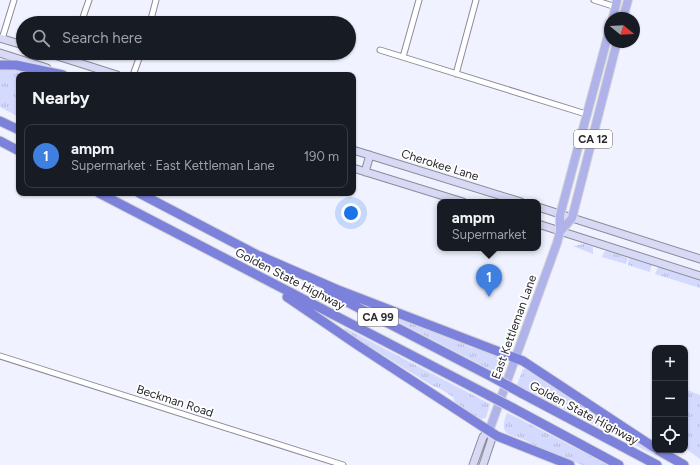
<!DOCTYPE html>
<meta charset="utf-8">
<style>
:root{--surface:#171b24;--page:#242831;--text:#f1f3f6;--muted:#9ea1a6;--line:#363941;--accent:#b1ae98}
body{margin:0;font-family:Figtree,sans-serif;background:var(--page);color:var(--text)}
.controls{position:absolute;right:12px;bottom:12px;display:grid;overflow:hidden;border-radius:8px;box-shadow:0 1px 3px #0004}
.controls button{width:36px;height:36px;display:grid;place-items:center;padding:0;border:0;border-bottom:1px solid var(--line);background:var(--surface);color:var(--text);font:20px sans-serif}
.compass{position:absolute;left:604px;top:12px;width:36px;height:36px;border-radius:50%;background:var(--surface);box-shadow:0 1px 3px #0004;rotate:108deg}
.you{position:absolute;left:351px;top:213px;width:14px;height:14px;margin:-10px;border:3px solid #fff;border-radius:50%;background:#1a73e8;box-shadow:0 0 0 6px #1a73e833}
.badge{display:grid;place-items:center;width:26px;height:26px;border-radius:50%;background:var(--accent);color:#fff;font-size:13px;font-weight:700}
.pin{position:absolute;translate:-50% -33px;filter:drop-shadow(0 1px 2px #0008)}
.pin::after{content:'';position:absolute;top:21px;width:14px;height:12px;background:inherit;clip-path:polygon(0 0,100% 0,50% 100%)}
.popup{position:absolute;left:437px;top:199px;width:104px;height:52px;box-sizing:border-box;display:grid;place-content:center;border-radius:8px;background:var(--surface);filter:drop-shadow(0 1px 3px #0005);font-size:13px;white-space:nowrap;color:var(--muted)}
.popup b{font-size:15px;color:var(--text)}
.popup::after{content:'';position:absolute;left:50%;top:100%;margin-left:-8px;border:8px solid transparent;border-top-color:var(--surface)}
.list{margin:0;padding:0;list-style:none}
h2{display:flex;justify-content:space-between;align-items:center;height:52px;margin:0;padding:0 16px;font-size:17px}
h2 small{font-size:13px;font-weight:400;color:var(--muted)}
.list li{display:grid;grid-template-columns:26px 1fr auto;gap:12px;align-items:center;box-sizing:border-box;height:64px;margin:0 8px 8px;padding:0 8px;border:1px solid var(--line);border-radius:8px}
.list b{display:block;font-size:15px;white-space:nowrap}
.list p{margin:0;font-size:13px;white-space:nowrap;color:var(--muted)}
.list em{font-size:13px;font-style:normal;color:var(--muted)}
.icon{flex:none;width:22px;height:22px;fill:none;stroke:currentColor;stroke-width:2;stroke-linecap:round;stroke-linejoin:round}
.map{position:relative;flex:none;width:700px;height:465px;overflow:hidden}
.search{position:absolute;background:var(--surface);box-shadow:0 1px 3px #0004;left:16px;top:16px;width:340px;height:44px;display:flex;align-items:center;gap:10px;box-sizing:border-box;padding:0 14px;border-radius:22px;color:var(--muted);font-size:15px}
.panel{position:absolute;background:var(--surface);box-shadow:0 1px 3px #0004;left:16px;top:72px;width:340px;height:124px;border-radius:8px}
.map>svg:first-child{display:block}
.grass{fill:url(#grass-tufts)}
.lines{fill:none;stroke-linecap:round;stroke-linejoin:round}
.street-casing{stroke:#8a8c97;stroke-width:7}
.secondary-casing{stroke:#8a8c97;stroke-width:9}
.primary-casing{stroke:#d4d4d5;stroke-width:10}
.highway-casing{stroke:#d4d4d5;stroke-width:11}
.street{stroke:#fff;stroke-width:5}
.secondary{stroke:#d8d9f4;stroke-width:7}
.primary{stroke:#b0b3ea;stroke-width:8}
.highway{stroke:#7c81dc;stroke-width:9}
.highway-bridge-casing{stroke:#d4d4d5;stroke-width:11;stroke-linecap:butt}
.highway-bridge{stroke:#7c81dc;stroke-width:9}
.labels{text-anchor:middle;stroke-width:3.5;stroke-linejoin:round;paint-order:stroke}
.shield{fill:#fff;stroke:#69696d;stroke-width:1}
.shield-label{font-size:11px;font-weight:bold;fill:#29292e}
.street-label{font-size:12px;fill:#29292e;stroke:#fff}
</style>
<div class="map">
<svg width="700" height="465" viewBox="0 0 700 465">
<defs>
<pattern id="grass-tufts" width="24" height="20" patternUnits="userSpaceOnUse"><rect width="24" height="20" fill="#d4d9fe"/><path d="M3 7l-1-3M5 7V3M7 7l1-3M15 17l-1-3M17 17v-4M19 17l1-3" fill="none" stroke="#b6bada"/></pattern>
</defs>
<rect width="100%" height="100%" fill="#f0f2ff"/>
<path class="grass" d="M8 69 26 71 41 75H19V117L0 107V70Z
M584 244 593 247V254L573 246Z
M607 251 628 258 626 264 602 257 604 252Z
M629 258 651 265 650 272 628 265Z
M658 267 700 281V288L655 274Z
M380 307 454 337 456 341 472 348 477 347 506 358 501 375 379 312Z
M345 328 490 404 486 418 480 419 455 402 453 397 439 388 433 386 344 331Z
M523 369H528L668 458 666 461 517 385Z
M685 389 700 395V459L685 448Z
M507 413 516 417 608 465H582L534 447C520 430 495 444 507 413Z"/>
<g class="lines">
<g class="street-casing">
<path id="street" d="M594 0 616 7
M81 23 89 0
M150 23 156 0
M2 39 14 0
M380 50 586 114
M403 57 419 0
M69 60 71 53
M456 74 476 0
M133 75 141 53
M0 356 343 465"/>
</g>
<g class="secondary-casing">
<path id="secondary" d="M0 38 23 45
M0 53 47 68
M48 53 117 75
M353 150 521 202
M353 168 463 202
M365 172 370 155
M538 207 700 259
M538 224 700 276
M473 465 483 437 489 431 492 438 483 465"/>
</g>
<g class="primary-casing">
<path id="primary" d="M613 18 617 0
M623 18 628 0
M560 232 572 218 617 42
M489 431 557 243 560 232V215L610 28"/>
</g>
<g class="highway-casing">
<path id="highway" d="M0 65H16L63 75
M0 121 19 130
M0 141 19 151
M99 193 490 396
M139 193 265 259
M260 256 338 290 523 361 655 448
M326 291 496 379
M287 297 359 346 497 436 570 465
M521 393 657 465
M513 408 619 465
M658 450 684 465"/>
</g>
<use href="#street" class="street"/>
<use href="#secondary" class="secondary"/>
<use href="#primary" class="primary"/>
<use href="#highway" class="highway"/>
<g class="highway-bridge-casing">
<path id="highway-bridge" d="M496 379 521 393
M490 396 513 408"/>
</g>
<use href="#highway-bridge" class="highway-bridge"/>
</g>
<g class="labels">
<g class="shield">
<rect x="574" y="130" width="38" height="18" rx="3"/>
<rect x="358" y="308" width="40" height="18" rx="3"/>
</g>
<g class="shield-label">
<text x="593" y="143">CA 12</text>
<text x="378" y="321">CA 99</text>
</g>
<g class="street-label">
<text transform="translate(440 165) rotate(17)" y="4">Cherokee Lane</text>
<text transform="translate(290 279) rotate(27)" y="4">Golden State Highway</text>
<text transform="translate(514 327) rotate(-70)" y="4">East Kettleman Lane</text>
<text transform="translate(175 401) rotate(18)" y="4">Beckman Road</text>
<text transform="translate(584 413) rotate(28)" y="4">Golden State Highway</text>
</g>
</g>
</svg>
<div class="controls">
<button>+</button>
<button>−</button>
<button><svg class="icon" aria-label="locate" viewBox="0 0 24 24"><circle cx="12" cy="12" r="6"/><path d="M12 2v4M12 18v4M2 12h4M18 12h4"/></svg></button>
</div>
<svg class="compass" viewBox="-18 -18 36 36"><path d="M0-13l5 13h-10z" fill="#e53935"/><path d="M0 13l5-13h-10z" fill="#9ea1a6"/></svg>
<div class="you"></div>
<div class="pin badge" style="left:489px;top:297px;background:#3f7fe0">1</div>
<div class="popup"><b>ampm</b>Supermarket</div>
<div class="search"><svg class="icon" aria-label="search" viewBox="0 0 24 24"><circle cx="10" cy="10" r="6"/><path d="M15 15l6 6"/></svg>Search here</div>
<section class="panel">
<h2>Nearby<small></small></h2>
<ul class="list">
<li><span class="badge" style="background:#3f7fe0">1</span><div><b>ampm</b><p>Supermarket · East Kettleman Lane</p></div><em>190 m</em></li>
</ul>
</section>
</div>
